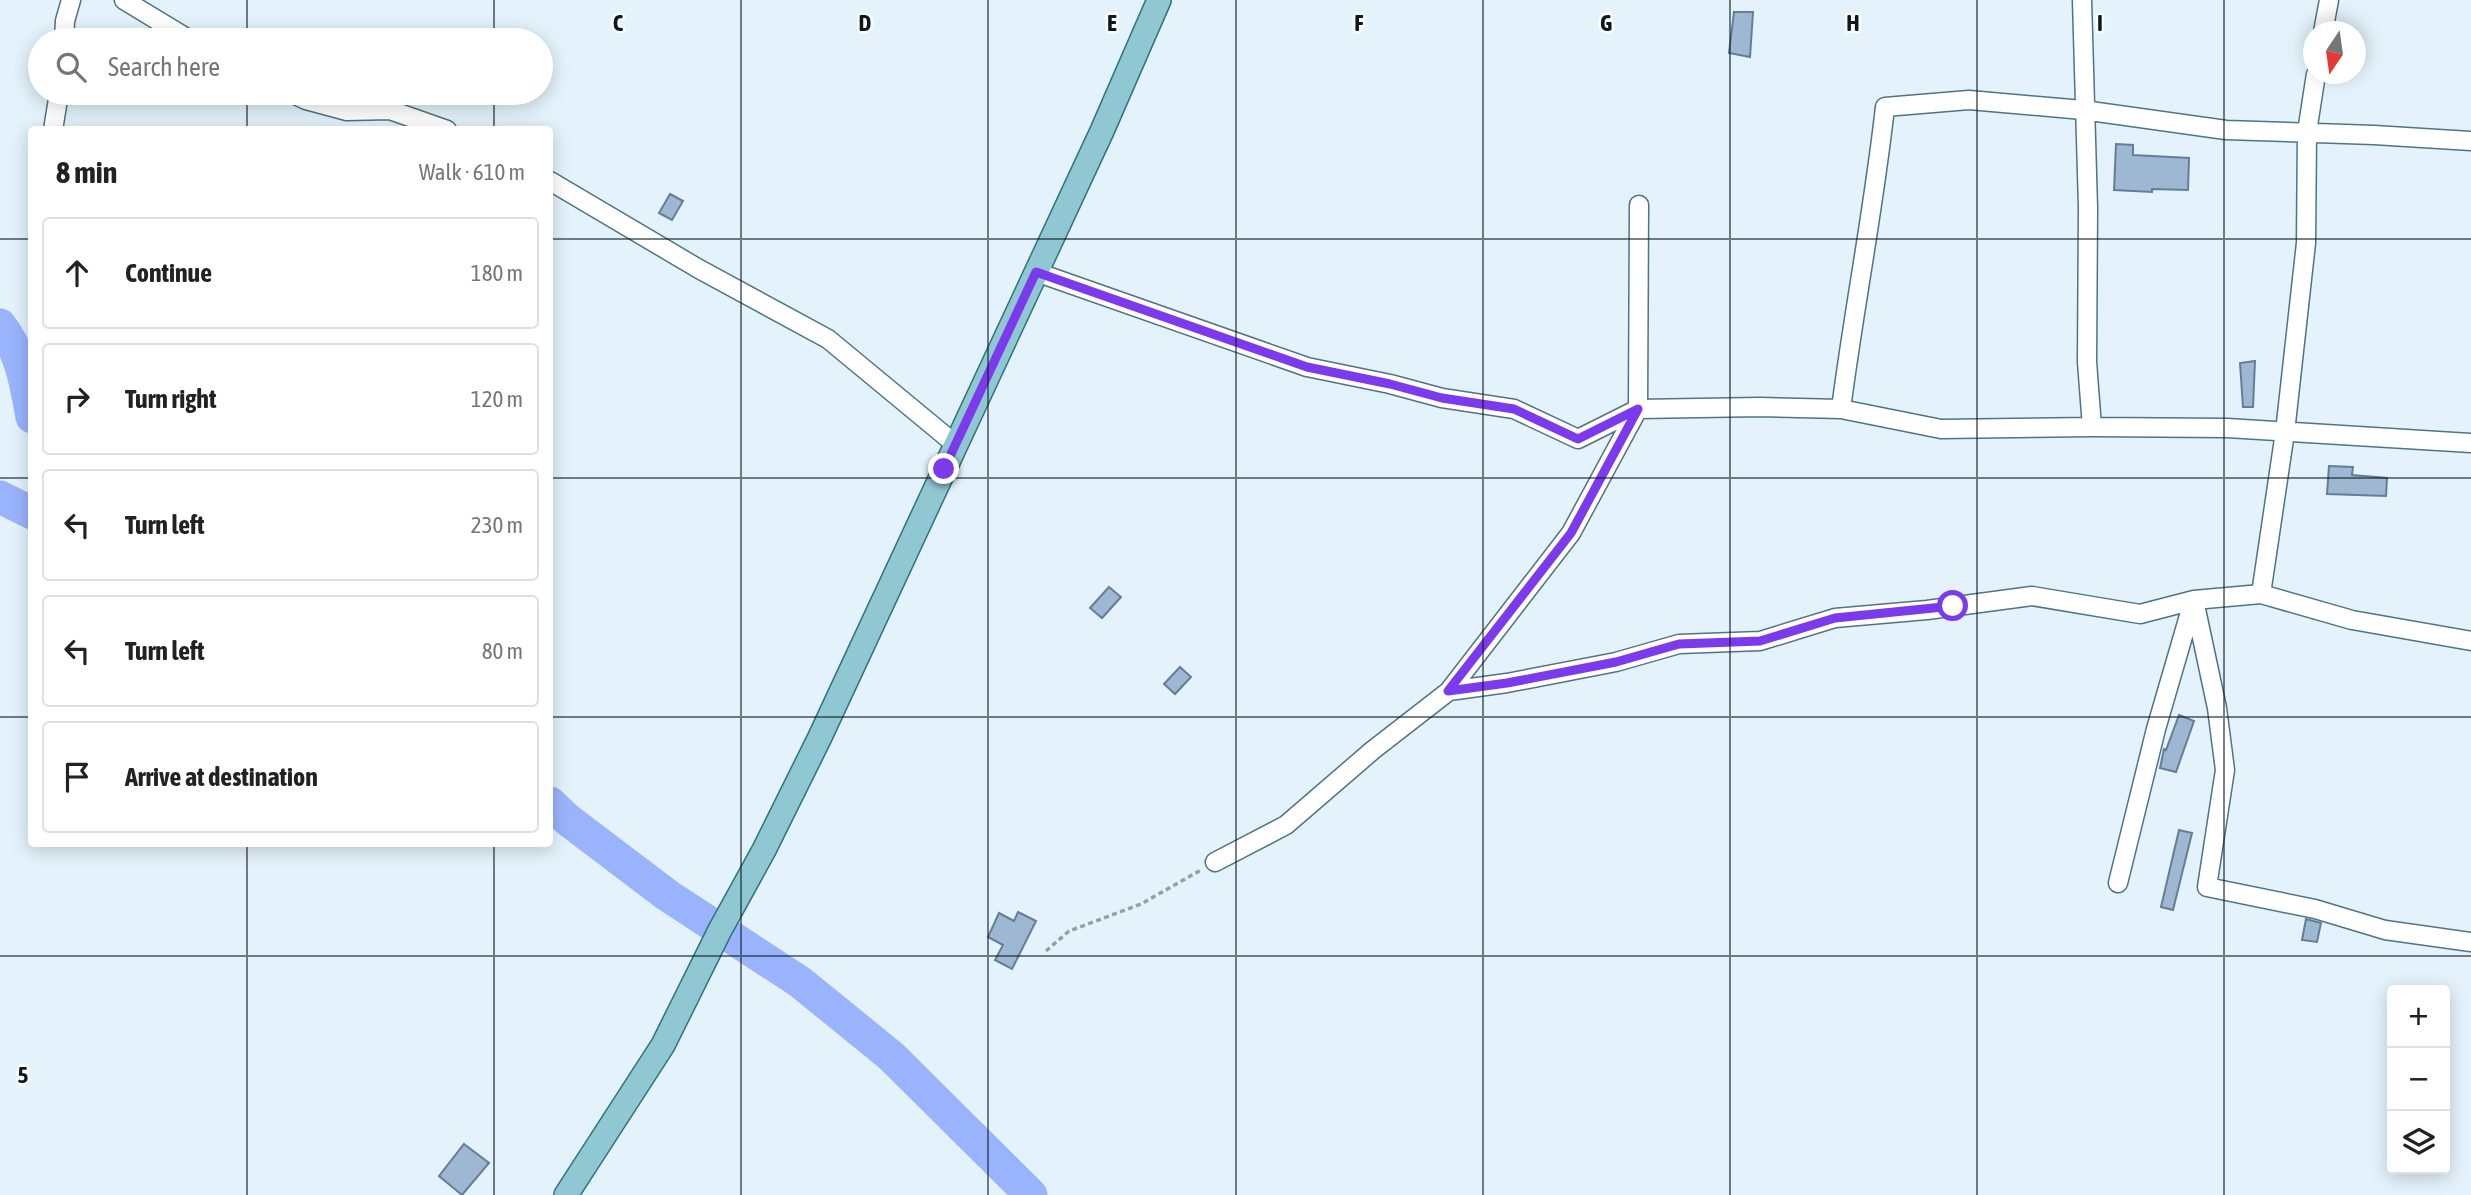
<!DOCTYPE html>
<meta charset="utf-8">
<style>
:root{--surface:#fff;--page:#f6f6f6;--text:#222;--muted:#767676;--line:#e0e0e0}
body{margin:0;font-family:"Asap Condensed",sans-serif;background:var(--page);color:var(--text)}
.controls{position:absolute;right:21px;bottom:21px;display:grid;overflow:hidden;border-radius:7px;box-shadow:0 4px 18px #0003}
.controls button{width:63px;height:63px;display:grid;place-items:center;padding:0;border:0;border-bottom:2px solid var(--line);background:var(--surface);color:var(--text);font:35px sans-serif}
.compass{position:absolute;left:2303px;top:21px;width:63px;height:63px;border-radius:50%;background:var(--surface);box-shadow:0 4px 18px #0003;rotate:193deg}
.stop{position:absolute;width:21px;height:21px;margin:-16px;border:5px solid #7c3aed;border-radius:50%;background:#fff}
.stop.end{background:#7c3aed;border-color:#fff;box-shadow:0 2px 7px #0008}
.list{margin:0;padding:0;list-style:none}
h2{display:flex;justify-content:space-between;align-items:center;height:91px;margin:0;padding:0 28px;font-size:30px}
h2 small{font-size:23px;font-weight:400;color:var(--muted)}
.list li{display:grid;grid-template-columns:46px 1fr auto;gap:21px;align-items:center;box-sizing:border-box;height:112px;margin:0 14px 14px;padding:0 14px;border:2px solid var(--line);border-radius:7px}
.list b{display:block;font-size:26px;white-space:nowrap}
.list em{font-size:23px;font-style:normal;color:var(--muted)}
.icon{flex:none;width:38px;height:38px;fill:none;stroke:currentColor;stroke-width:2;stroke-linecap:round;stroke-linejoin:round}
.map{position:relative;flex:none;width:2471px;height:1195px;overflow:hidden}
.search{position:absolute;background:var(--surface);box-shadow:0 4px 18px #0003;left:28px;top:28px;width:525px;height:77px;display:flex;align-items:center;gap:18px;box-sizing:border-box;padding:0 24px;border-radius:38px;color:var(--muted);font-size:26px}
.panel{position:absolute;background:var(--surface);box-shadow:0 4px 18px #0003;left:28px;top:126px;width:525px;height:721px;border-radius:7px}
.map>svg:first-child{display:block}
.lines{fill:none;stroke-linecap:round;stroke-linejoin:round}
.river{stroke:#99b3fc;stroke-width:33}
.building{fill:#9eb8d3;stroke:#657d96;stroke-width:2}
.minor-casing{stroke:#507385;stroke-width:21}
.major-casing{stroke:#307282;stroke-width:26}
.path{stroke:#92a1a9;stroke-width:3.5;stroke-dasharray:5 3.5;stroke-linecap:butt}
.minor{stroke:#fff;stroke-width:18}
.major{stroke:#8fc7d3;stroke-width:23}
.route{stroke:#7c3aed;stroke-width:9}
.grid{fill:none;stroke:#0b1920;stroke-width:2;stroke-opacity:0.55}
.grid-label{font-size:23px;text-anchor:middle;font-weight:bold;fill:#0b1920;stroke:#fdfdfd;stroke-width:5;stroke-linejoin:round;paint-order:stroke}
</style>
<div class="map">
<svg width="2471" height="1195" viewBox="0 0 2471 1195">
<rect width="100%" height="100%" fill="#e3f2fb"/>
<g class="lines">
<path class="river" d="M0 325C21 351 26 384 32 417
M0 497 32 513
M550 803 568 820 667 895 800 982 891 1056 1031 1195"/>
</g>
<path class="building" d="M1734 12H1753L1750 57 1729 53Z
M2116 144 2133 145V155L2189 158 2188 190 2152 189V192L2114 190Z
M670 194 683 201 672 220 659 213Z
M2255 361 2253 407H2243L2240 363Z
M2329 466 2353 467 2352 475 2387 478 2386 496 2327 494Z
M1109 587 1121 597 1102 618 1090 608Z
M1180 667 1191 677 1175 694 1164 684Z
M2179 715 2194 721 2176 772 2160 768 2164 749 2166 750Z
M2179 830 2192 833 2173 910 2161 907Z
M1018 912 1036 921 1012 969 995 960 1003 945 988 937 999 913 1014 921Z
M2306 919 2321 923 2317 942 2302 940Z
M464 1144 489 1163 462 1195 439 1176Z"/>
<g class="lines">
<g class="minor-casing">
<path id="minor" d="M124 0 190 40
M2082 0 2088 208 2087 362 2092 427
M2323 32 2329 0
M64 40 65 21 71 0
M291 93 306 100 347 111 390 110 447 130
M53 130 59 93
M550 181 699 269 828 339 955 444
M1036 272 1307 367 1390 384 1442 398 1514 409 1578 439 1638 409 1760 407 1841 409 1941 429 2092 427 2227 428 2471 443
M1841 409C1854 308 1874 208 1885 107L1969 100 2083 110 2226 130 2374 135 2471 141
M2261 594 2285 432 2306 243 2307 132 2316 74
M2194 600 2217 708 2225 770 2207 887 2315 909 2385 930 2471 942
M1449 691 1571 533 1638 409 1639 205
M1215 862 1286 825 1373 750 1449 691 1507 683 1616 662 1679 644 1760 641 1835 618 1927 610 2032 596 2140 614 2194 600 2261 594 2352 620 2471 641
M2118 883 2156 729 2193 602"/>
</g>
<g class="major-casing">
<path id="major" d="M566 1195 663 1045 720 930 764 850 819 739 1102 131 1159 0"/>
</g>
<path class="path" d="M1046 951 1069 931 1141 904 1201 870"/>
<use href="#minor" class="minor"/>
<use href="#major" class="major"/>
</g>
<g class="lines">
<path class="route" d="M944 469 1036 272 1307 367 1390 384 1442 398 1514 409 1578 439 1638 409 1571 533 1448 691 1507 683 1616 662 1679 644 1760 641 1835 618 1953 606"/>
</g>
<path class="grid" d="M247 0V40M494 0V40M741 0V1195M988 0V1195M1236 0V1195M1483 0V1195M1730 0V1195M1977 0V1195M2224 0V1195M247 93V130M494 93V130M0 239H32M550 239H2471M0 478H32M550 478H2471M0 717H32M550 717H2471M247 844V1195M494 844V1195M0 956H2471"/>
<g class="grid-label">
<text x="618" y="31">C</text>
<text x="865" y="31">D</text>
<text x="1112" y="31">E</text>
<text x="1359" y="31">F</text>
<text x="1606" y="31">G</text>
<text x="1853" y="31">H</text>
<text x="2100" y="31">I</text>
<text x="23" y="1083">5</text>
</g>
</svg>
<div class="controls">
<button>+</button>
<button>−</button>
<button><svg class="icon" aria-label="layers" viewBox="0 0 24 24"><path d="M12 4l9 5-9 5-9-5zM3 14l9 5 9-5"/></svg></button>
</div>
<svg class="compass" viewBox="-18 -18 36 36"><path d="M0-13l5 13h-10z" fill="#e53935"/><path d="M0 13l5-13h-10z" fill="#767676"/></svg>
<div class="stop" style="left:1953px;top:606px"></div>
<div class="stop end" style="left:944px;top:469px"></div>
<div class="search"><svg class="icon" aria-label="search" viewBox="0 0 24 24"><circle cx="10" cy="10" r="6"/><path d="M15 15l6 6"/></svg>Search here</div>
<section class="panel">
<h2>8 min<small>Walk · 610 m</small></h2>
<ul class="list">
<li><svg class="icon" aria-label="ahead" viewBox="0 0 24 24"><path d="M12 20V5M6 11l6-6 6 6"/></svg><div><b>Continue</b></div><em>180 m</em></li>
<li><svg class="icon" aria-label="right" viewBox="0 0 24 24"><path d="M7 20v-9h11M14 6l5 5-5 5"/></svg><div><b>Turn right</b></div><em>120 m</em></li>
<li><svg class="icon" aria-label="left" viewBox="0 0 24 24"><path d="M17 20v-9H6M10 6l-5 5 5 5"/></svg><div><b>Turn left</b></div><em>230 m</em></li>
<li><svg class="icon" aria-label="left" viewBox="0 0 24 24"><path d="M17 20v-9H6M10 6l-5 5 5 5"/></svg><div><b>Turn left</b></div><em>80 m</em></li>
<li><svg class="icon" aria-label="arrive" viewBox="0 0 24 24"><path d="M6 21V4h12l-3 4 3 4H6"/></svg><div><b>Arrive at destination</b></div></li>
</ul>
</section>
</div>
